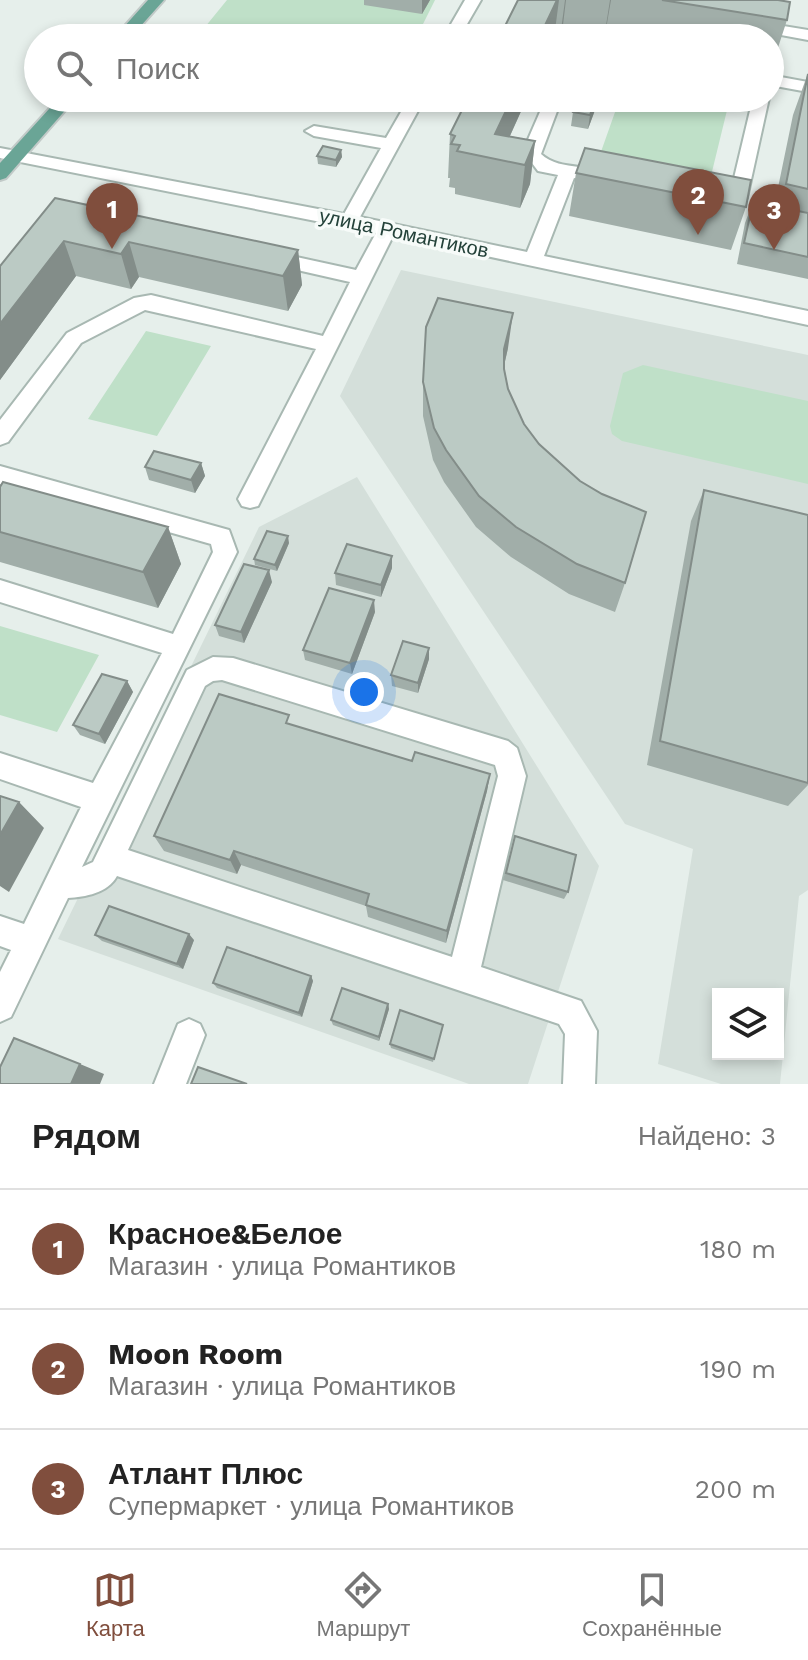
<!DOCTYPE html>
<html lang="ru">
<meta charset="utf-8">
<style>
:root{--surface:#fff;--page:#f6f6f6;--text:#222;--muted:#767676;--line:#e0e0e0;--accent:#804e3d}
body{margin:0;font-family:"Work Sans",sans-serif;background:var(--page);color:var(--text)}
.controls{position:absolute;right:24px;bottom:24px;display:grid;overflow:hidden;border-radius:0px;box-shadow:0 4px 12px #0003}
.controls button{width:72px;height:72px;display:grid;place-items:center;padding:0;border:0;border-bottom:2px solid var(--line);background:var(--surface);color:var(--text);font:40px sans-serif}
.you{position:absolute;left:364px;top:692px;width:28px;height:28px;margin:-20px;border:6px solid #fff;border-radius:50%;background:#1a73e8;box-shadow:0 0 0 12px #1a73e833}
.badge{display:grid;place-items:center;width:52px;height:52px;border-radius:50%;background:var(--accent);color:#fff;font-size:26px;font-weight:700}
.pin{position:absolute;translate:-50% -66px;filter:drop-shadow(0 2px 4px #0008)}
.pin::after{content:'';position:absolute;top:42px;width:28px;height:24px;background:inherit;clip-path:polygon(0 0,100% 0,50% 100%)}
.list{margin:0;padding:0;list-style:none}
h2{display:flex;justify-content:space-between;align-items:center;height:104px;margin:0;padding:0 32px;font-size:34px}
h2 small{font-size:26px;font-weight:400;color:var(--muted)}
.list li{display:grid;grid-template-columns:52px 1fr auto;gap:24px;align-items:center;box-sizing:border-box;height:120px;padding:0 32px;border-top:2px solid var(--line)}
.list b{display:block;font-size:30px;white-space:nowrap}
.list p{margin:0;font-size:26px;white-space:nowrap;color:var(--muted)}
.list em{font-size:26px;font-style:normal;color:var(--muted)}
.icon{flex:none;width:44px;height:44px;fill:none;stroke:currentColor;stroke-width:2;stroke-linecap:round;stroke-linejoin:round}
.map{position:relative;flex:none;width:808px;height:1084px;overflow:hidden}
.search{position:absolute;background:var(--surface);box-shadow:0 4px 12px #0003;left:24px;right:24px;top:24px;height:88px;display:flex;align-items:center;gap:20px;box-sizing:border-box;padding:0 28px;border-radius:44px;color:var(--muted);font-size:30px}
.sheet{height:464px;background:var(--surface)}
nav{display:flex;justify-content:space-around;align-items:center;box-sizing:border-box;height:112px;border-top:2px solid var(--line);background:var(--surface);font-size:22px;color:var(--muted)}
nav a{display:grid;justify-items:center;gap:4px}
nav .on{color:var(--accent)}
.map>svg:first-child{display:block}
.built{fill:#d4dfda;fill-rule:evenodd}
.green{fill:#bfe0c8}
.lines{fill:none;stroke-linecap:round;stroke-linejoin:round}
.minor-casing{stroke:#a8b8b2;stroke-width:4}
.major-casing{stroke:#c2cac8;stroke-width:4}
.minor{fill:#fff;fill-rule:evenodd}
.major{fill:#6aa596;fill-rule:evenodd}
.wall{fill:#a1aea9}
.shaded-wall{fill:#838d89}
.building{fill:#bbcac4;stroke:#838d89;stroke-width:2}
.labels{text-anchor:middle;stroke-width:7;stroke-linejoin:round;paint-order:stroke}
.far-street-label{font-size:20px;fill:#24423a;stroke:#f7fbf9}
</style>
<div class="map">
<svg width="808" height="1084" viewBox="0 0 808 1084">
<rect width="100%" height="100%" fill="#e6efeb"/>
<path class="built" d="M401 270 808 355V890L799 896 780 1084H721L658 1064 693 849 625 824 340 396ZM718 994H778V1054H718Z
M357 477 599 866 528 1084H469L58 939 259 527Z"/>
<path class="green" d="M227 0H435L416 38H196Z
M620 98H730L709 184 597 163Z
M146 331 211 346 157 436 88 419Z
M643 365 808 401V484L622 441 612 434 610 426 623 373Z
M0 626 99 655 57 732 0 715Z"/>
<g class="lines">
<g class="minor-casing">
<path id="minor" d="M465 0H481L459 38H443Z
M753 21 808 30V40L748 29 745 26Z
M770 75 808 82V92L770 85Z
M409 98H425L360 217 527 252 558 175 538 171 523 151 546 98H562L541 154C561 173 597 161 615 179L606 185 574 178 544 256 808 311V325L393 236 258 506 250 508 242 506 238 499 316 349 145 310 81 343 8 442 0 445V420L67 333 134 298 151 295 323 336 350 282 262 262 259 257 269 251 356 270 376 233 0 158V148L344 214 381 148 314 136 305 131 314 126 386 138Z
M753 98H769L747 198 728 209 719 203 730 195Z
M0 466 229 530 237 552 82 867 93 862 187 670 213 657 233 658 508 741 517 748 526 776 481 967 581 1001 597 1031 595 1084H563L565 1034 559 1024 117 876C108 893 85 897 68 898L11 1017 0 1022V972L11 950 0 946V916L24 924 81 807 0 779V753L93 783 162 653 0 602V580L173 634 213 552 211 544 0 484ZM222 680 495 765 498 776 452 957 128 850 205 686 213 681Z
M189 1019 200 1024 205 1035 186 1084H154L178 1024Z"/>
</g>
<g class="major-casing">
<path id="major" d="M148 0H164L130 38H114Z
M59 98H76L6 178 0 180V163Z"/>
</g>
<use href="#minor" class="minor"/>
<use href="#major" class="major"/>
</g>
<path class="wall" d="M364 0H430L422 14 364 5Z
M518 0H778L787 20 773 63 770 62V38H626L605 35 604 38H590L562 33 560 38 554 37Z
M808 73V279L737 264 745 223 753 202 774 207 793 115Z
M468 98H527L510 136 535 141 530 184 520 208 455 194V188L449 187 450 178H448L450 134Z
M597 98 595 110 588 129 571 126 573 112Z
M341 150 342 157 336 167 318 164 317 156Z
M576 173 746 207 731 250 569 216Z
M55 198 298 250 302 285 288 311 139 277 131 289 76 276 0 380V266Z
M508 348 504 366 508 389 524 424 625 583 615 612 569 594 511 557 476 527 444 482 433 460 423 416V382Z
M201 463 205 476 195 493 149 480 145 467Z
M0 487 168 527 181 564 158 608 0 562Z
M704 490 808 515V785L788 806 647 765 691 521Z
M289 543 277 571 255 565 254 559Z
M392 568 381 597 336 585 335 573Z
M272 582 244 643 219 636 215 625Z
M375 612 352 674 305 660 303 650Z
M429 648V659L418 693 392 686 391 675Z
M127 681 133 692 105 744 80 735 73 725Z
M291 725 412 761 490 774 487 791 446 943 368 917 366 906 241 865 237 874 164 851 154 836Z
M515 836 568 892 564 899 503 880Z
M95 935 194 940 183 969 102 941Z
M311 976 313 981 302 1017 217 988 213 983Z
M388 1004 389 1009 379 1041 333 1025 331 1020Z
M443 1025 433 1062 391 1048 390 1044Z"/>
<path class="shaded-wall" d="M422 0H430L422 14Z
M557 0H559L554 38H539Z
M565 0H566L562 33 560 38Z
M610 0H611L605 35 604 38Z
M512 98H527L499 160 495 134Z
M597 98 595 110 588 129 590 115Z
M535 141 530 184 520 208 525 165Z
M341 150 342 157 336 167V160Z
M64 241 76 276 0 380V324Z
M129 242 139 277 131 289 121 254Z
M298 250 302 285 288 311 283 276Z
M513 313 508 348 500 383 504 349Z
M201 463 205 476 195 493 191 480Z
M168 527 181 564 158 608 143 572Z
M288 536 289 543 277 571 275 565Z
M392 556V568L381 597V585Z
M269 570 272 582 244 643 241 632Z
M374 600 375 612 352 674 350 663Z
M429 648V659L418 693V683Z
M127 681 133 692 105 744 99 734Z
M490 774 487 791 446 943 447 931Z
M19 802 44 828 9 892 0 886V835Z
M234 851 241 865 237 874 230 860Z
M189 934 194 940 183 969 177 964Z
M311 976 313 981 302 1017 299 1013Z
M388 1004 389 1009 379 1041V1037Z
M80 1064 104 1074 100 1084H71Z"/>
<path class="building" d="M518 0H557L539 38H499Z
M662 0H778L790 2 787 20Z
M808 74V189L786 184Z
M468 98H512L495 134 535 141 525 165 457 151 460 145 451 144 455 136 450 134Z
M578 98H596L590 115 573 112Z
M323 146 341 150 336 160 317 156Z
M585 148 751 180 746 207 576 173Z
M55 198 298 250 283 276 129 242 121 254 64 241 0 324V266Z
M753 202 808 213V257L744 243Z
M438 298 513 313 504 349V369L508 389 524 424 539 444 580 481 602 494 646 512 625 583 577 564 516 527 479 496 446 450 434 428 423 382 426 327Z
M154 451 201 463 191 480 145 467Z
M3 482 168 527 143 572 0 532V487Z
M704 490 808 515V783L660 741Z
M267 531 288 536 275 565 254 559Z
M347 544 392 556 381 585 335 573Z
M244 564 269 570 241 632 215 625Z
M329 588 374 600 350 663 303 650Z
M403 641 429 648 418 683 391 675Z
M102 674 127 681 99 734 73 725Z
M219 694 289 715 286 723 412 761 415 752 490 774 447 931 366 905 369 894 234 851 230 860 154 836Z
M0 796 19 802 0 835Z
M515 836 576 855 568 892 506 873Z
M109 906 189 934 177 964 95 935Z
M227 947 311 976 299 1013 213 983Z
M342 988 388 1004 379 1037 331 1020Z
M400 1010 443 1025 434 1059 390 1044Z
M14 1038 80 1064 71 1084H0V1067Z
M198 1067 247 1084H191Z"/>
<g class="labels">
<g class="far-street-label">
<text transform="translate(404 233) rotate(12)" y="7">улица Романтиков</text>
</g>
</g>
</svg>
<div class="controls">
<button><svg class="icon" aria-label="layers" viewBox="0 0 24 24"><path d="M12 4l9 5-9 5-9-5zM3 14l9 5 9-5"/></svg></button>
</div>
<div class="you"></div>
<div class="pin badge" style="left:112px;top:249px">1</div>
<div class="pin badge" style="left:698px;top:235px">2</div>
<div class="pin badge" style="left:774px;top:250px">3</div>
<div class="search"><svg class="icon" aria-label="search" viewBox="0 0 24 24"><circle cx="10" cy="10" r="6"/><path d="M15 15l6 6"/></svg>Поиск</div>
</div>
<section class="sheet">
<h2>Рядом<small>Найдено: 3</small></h2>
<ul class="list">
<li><span class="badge">1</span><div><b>Красное&amp;Белое</b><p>Магазин · улица Романтиков</p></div><em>180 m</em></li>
<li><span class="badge">2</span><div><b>Moon Room</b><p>Магазин · улица Романтиков</p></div><em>190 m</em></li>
<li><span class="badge">3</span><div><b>Атлант Плюс</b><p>Супермаркет · улица Романтиков</p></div><em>200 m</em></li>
</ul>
</section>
<nav>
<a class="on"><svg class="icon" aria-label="map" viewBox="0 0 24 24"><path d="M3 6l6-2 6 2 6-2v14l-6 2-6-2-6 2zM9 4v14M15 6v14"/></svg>Карта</a>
<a><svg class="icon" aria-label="directions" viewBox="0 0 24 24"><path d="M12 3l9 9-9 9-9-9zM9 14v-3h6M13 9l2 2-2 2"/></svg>Маршрут</a>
<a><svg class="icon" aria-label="saved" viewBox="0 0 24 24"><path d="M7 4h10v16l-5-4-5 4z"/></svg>Сохранённые</a>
</nav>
